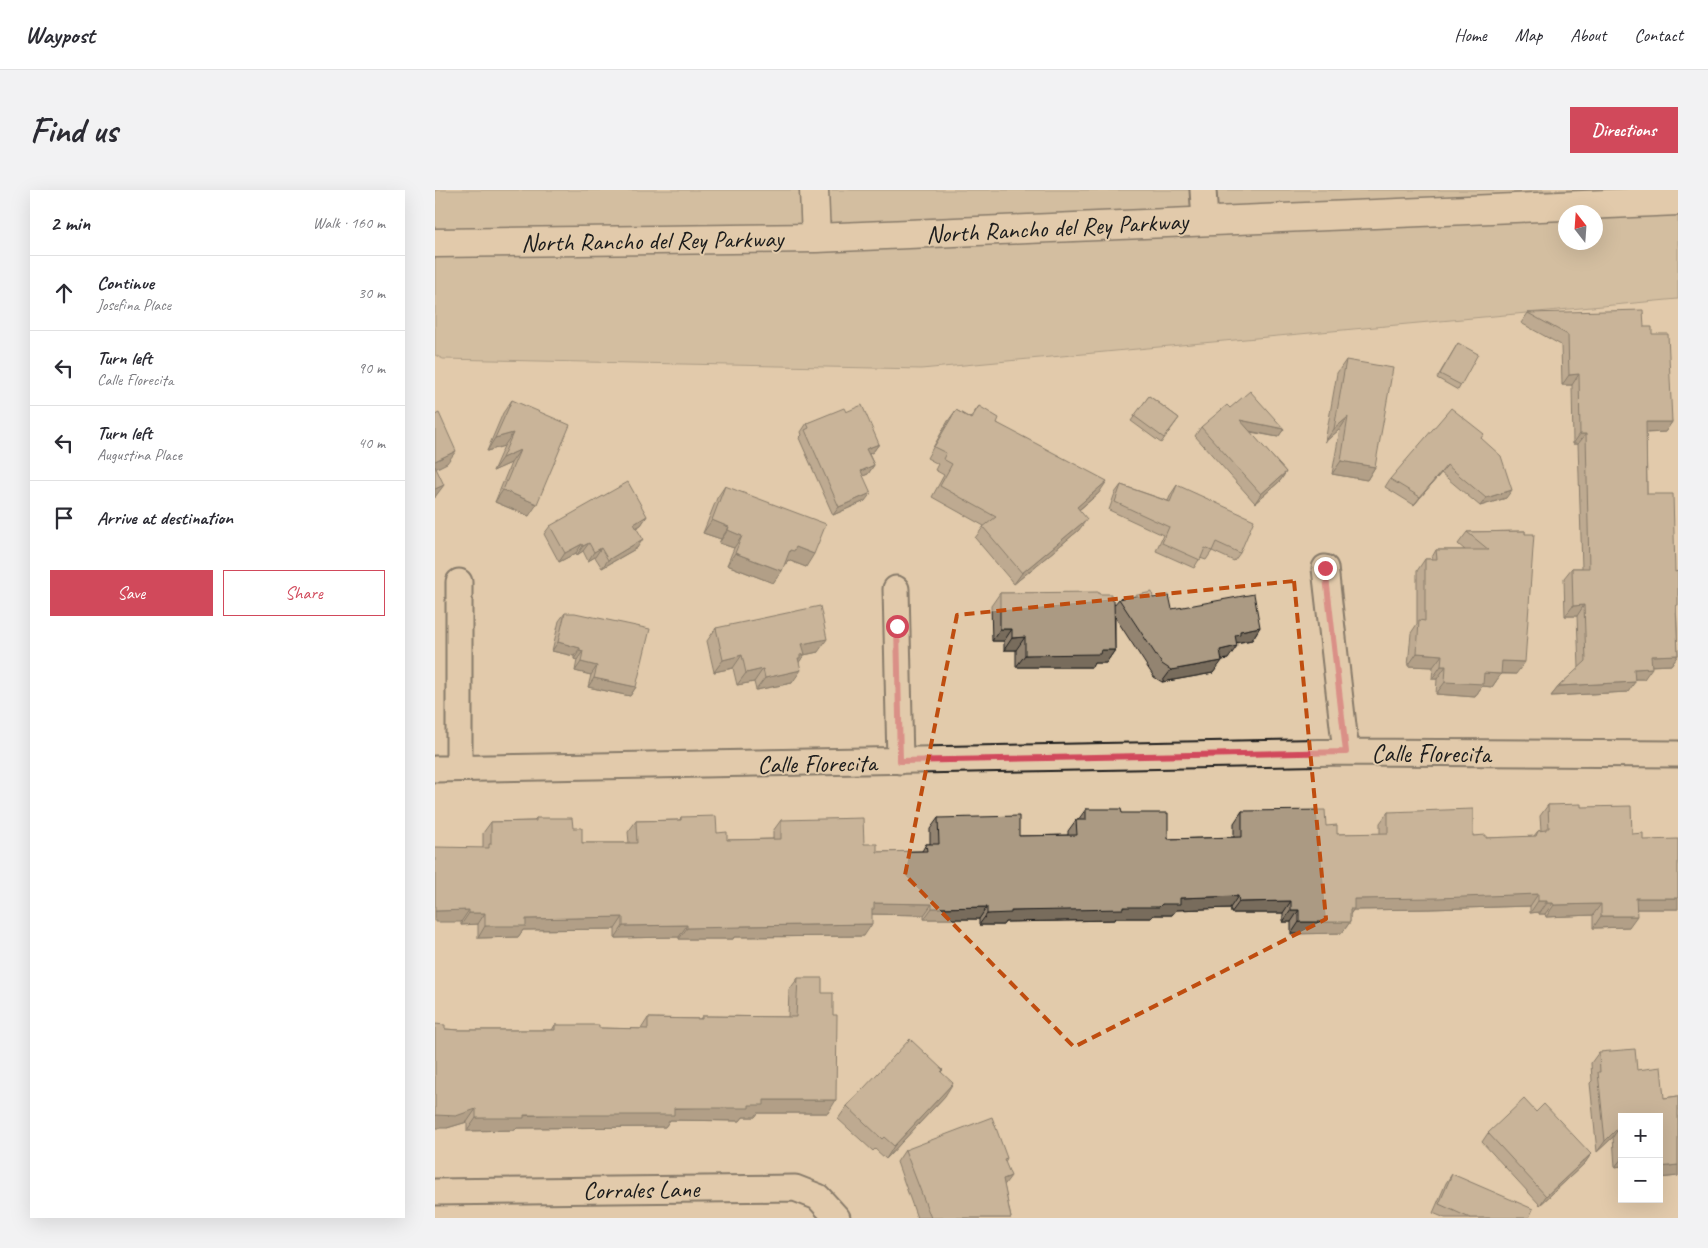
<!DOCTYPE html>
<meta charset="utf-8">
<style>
:root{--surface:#fff;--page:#f2f2f3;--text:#2b2b33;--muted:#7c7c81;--line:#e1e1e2;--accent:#d1495b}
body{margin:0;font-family:Caveat,sans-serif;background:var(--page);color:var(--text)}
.controls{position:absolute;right:15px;bottom:15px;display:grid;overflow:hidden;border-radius:0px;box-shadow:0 5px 20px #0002}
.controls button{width:45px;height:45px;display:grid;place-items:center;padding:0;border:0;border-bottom:1px solid var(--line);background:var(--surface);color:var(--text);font:25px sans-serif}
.compass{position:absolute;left:1123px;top:15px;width:45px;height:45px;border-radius:50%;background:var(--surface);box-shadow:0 5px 20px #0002;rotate:343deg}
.stop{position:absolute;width:15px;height:15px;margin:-11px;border:4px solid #d1495b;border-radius:50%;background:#fff}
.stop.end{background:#d1495b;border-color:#fff;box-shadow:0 1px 5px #0008}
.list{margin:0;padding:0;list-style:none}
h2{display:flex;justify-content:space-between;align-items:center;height:65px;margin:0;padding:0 20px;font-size:21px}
h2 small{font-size:16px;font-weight:400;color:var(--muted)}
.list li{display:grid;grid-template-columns:32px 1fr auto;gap:15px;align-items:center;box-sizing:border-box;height:75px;padding:0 20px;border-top:1px solid var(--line)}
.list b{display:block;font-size:19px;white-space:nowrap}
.list p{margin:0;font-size:16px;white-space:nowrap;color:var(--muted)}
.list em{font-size:16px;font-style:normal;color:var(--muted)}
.actions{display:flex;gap:10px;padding:15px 20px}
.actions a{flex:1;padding:11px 0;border:1px solid var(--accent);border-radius:0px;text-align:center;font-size:18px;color:var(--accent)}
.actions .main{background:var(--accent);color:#fff}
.icon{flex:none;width:28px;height:28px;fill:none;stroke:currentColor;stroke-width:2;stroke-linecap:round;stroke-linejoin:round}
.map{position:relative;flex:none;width:1243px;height:1028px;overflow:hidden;border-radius:0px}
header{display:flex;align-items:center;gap:30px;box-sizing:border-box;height:70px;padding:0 25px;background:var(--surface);border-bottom:1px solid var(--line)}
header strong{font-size:24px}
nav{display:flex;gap:28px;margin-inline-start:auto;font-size:18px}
.intro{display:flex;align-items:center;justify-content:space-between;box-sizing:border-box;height:120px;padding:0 30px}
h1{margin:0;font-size:35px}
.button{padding:12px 22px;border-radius:0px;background:var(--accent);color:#fff;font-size:18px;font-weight:700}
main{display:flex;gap:30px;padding:0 30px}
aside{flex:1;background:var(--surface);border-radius:0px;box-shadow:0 5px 20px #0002}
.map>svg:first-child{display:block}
.green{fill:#c1af93;stroke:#6e6658;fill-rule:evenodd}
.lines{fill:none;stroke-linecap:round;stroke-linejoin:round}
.minor-casing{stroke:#1c1c1c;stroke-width:29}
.tertiary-casing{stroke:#1c1c1c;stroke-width:31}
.minor{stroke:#e2cbab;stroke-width:25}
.tertiary{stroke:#e2cbab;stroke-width:28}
.wall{fill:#938471;stroke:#1c1c1c}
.shaded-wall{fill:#786c5c;stroke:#1c1c1c}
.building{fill:#ab9a83;stroke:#1c1c1c}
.route{stroke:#d1495b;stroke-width:6}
.marked{fill:none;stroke:#bf4d0f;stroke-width:4;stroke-dasharray:10 6;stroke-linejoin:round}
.labels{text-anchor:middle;stroke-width:4;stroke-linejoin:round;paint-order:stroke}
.street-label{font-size:25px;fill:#1c1c1c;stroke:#e2cbab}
</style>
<header>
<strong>Waypost</strong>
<nav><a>Home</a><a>Map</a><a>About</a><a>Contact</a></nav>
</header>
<div class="intro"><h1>Find us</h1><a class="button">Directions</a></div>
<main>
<aside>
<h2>2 min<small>Walk · 160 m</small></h2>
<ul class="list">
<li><svg class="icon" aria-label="ahead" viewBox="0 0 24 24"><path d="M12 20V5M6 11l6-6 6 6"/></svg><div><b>Continue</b><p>Josefina Place</p></div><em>30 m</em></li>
<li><svg class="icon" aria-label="left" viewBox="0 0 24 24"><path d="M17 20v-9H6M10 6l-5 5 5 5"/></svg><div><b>Turn left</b><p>Calle Florecita</p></div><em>90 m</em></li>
<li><svg class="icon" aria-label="left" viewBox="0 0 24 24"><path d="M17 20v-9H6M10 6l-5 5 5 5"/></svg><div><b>Turn left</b><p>Augustina Place</p></div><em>40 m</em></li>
<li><svg class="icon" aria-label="arrive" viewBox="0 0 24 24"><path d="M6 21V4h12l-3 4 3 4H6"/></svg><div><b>Arrive at destination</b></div></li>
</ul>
<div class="actions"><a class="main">Save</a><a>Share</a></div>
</aside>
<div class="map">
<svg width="1243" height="1028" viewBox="0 0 1243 1028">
<rect width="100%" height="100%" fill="#e2cbab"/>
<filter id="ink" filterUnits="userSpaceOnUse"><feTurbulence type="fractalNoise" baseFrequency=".02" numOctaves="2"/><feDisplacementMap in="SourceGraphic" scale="10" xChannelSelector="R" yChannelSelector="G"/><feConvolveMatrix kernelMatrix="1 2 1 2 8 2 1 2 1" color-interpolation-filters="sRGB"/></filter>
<g filter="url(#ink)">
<path class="green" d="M0 0H1243V109L486 179 8 169 0 165ZM1130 22H1160V52H1130Z"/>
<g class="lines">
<g class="minor-casing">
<path id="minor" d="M768 0 770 30
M890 378 911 562
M24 392V578
M461 399 465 571
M0 579 911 562 1243 564
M0 1002 360 998 383 1007 402 1028"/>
</g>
<g class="tertiary-casing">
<path id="tertiary" d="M379 0 381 48
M0 53 381 48 1243 11"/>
</g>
<use href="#minor" class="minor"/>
<use href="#tertiary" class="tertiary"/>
</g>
<path class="wall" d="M1093 123 1209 137 1217 144 1237 232 1230 242 1211 243 1212 304 1240 382 1243 465 1236 475 1216 476 1209 489H1200L1193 502 1116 506 1124 496 1144 478 1142 426H1130L1129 388 1137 378H1147L1143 254H1138L1137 195H1127L1126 155 1086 133Z
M1023 153 1026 195 1023 200 1002 188Z
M911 170 940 277 932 290 897 284 905 239 890 252 902 183Z
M714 206 744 228 726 253 696 231Z
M77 210 94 326 60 312 76 273 58 281 69 256 52 261 68 223Z
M544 216 562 233 664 303 644 320V340L579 394 540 348 549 336 497 307 509 285 500 280 503 274 492 268 513 231 521 220 535 228Z
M795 218 849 239 843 247 815 242 851 282 845 291 820 313 760 246 766 237Z
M411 222 444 254 438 262 434 264 439 275 433 284 428 286 430 311 398 325 364 248 367 245 366 242 372 233Z
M1046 249 1071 308 1045 316 1006 283 979 315 950 297 955 289Z
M686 295 733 311 736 304 742 295 805 363 799 371 777 361 771 370 765 368 759 378 721 361 728 345 674 320 680 303Z
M290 296 371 377 353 370 350 373 338 393 292 375 299 358 284 353 286 349 268 343 282 308Z
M212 326 206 335 201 338 202 358 167 378 160 367 153 371 148 361 142 365 141 363 124 372 109 344 115 336Z
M1090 341 1081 484H1066L1057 497 1047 496 1040 507 1001 504 1002 489H997L998 477 973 476 976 443 982 434V381L990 369H996L1001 360H1030L1023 354 1032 342Z
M565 403 664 404 676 410 679 415 684 409 718 408 737 419 825 437 817 450 801 453 793 469 787 470 778 483 727 492 719 487 680 427V460L671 473H659L657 477H581V460H569V451H557L556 416Z
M130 423 201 497 195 506 153 497 156 485 140 481 142 470 139 469V466L117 461 124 431Z
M281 438 383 462 369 465 364 472 357 493 321 500 319 492 302 495 298 478 279 482 272 451Z
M1113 615 1146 617 1208 650 1243 719H1201L1194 737 1158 738V725L1111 727 1110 724H1104V722L1095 723V716L995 719 918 720 915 724V732L907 743 856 744V732H848V723H796L795 718 741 720 737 725H719L716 728H681L680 730 570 732 568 735H544V729H489V725L437 724 429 746 299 747 298 749H244V747L180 748V739L88 740 83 747 43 748V734L26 735V732L48 658V643L56 632 99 631 101 628 138 638 147 653H194L193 642 201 631 245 630 246 627 282 643 292 650 338 649V641L346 630 429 654 442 662 487 661 491 654H495V639L503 628 584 646 633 645V641L641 630H643L651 619 687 623 733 649 799 647V633L807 621 891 636 902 644H945V633L953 622 1038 646 1051 648 1098 647 1103 641 1106 640 1105 626Z
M363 788 387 803 393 923H323L320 927H308L305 931 235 930 230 937 82 938 80 940 32 941V932L12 938 10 839 24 840H117L120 835 164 838 206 839 213 828 265 829 267 826 353 827 354 800Z
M1164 862 1229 908 1243 906V986L1224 988V927H1187V976L1180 977 1178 947 1162 962 1155 893 1157 891 1156 873Z
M506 883 510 906 451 969 440 959 438 961 403 929 412 916Z
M1101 922 1156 964 1150 973 1105 1015 1047 952 1053 943Z
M470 960 572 968 570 972 569 995 576 1028H482L462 972Z
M1017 984 1094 1028H1010L998 1023 1011 993Z"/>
<path class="shaded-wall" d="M1144 184 1137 195H1127L1134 185Z
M913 227 905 239 890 252 899 239Z
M805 230 849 239 843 247 799 238Z
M1211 232H1237L1230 242 1203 243Z
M78 243 69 256 52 261 60 248Z
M1145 244H1151L1143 254H1138Z
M444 254 438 262 425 268 431 259Z
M85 260 76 273 58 281 67 268Z
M21 261 12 273 0 279V271Z
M906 271 940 277 932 290 897 284Z
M439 275 433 284 420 289 426 281Z
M1012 275 1006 283 979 315 985 307Z
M851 282 845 291 820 313 826 304Z
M672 291 664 303 634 328 642 317Z
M9 295 0 307V308V299Z
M68 300 102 314 94 326 60 312Z
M1077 300 1071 308 1045 316 1051 308Z
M436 303 430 311 398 325 404 317Z
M212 326 206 335 193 342 199 334Z
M652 329 644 340 579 394 587 383Z
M277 330 294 337 286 349 268 343Z
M293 340 307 346 299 358 284 353Z
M208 349 202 358 167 378 173 370Z
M154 353 148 361 142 365 148 356Z
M147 354 141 363 124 372 130 363Z
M361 357 379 364 371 377 353 370 351 374 346 372 355 360Z
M166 358 160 367 153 371 159 362Z
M300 363 347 381 338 393 292 375Z
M1149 415 1142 426H1130L1138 416Z
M825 437 817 450 799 453 800 445 805 441Z
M565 439H577L569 451H557Z
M590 447 581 460H569L577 448Z
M392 449 383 462 369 465 361 477 367 454Z
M123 452 145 458 139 466 117 461Z
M802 456 793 469 776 472 785 460Z
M145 460 148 461 142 470 139 469Z
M666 460H680L671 473H659L657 477H581L590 465Z
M982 463 1007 465 998 477 973 476Z
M307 465 298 478 279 482 288 470Z
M1243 465 1236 475 1209 476 1216 466Z
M787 471 778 483 727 492 736 480Z
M1067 471 1090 472 1081 484 1058 483Z
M146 472 162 476 156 485 140 481Z
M1006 476H1011L1002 489H997Z
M1217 478 1209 489H1192L1199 479Z
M328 479 319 492 302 495 311 483Z
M366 480 357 493 321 500 330 488Z
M1049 483 1066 484 1057 497 1047 496 1040 507 1001 504 1010 492Z
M159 488 201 497 195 506 153 497Z
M1200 492 1193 502 1116 506 1124 496Z
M1103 704 1095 716 995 719 918 720 911 731 919 709Z
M803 706 795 718 741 720 737 725H719L716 728H681L680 730 570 732 568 735H544L552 724 576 721 688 717 727 714 745 708Z
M1201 708H1243V719H1193Z
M856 711 848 723H796L804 712Z
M1103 711H1112L1104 722 1095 723Z
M439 713 497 714 489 725 435 724Z
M1112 713H1118L1110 724H1104Z
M1166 714 1158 725 1111 727 1119 715Z
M552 717 544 729H489L497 718Z
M34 720 26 732H0V721Z
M856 720H864L856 732H848Z
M34 723H50L43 734 26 735Z
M1166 726H1202L1194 737 1158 738Z
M188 727 180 739 88 740 83 747 43 748 50 736 91 729Z
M864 732H915L907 743 856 744Z
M437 734 429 746 299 747 298 749H244L252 738 306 736Z
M252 735 244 747 180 748 188 736Z
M518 893 510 906 451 969 459 956Z
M329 910H401L393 923H323L320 927H308L305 931 235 930 230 937 82 938 80 940 32 941 41 928 314 915Z
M41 919 32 932 12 938H0V925Z
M1185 936 1178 947 1162 962 1170 951Z
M1156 964 1150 973 1105 1015 1111 1006Z
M1187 968V976L1180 977Z
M1243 975V986L1224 988V977Z
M576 986 567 998 568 989Z"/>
<path class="building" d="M1208 120 1209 137H1217V144H1233L1237 232H1211L1212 304H1238L1240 382 1243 381V415H1241L1243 465 1216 466 1217 478 1199 479 1200 492 1124 496 1151 471 1149 415 1138 416 1137 378H1154L1151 244H1145L1144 184 1134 185 1133 145 1093 123Z
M1023 153 1043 164 1026 195 1005 184Z
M911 170 958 178 940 277 906 271 913 227 899 239Z
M815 201 849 239 805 230 851 282 826 304 766 237 792 215 795 218Z
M714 206 744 228 729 248 699 226Z
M77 210 135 235 102 314 68 300 85 260 67 268 78 243 60 248Z
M427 215 444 254 431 259 439 275 426 281 436 303 404 317 370 240 374 238 372 233 409 218 411 222Z
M544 216 564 228 562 233 672 291 642 317 652 329 587 383 548 337 561 327 505 296 517 274 508 269 511 263 499 257 521 220 536 229Z
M1016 218 1049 244 1046 248 1066 266 1077 300 1051 308 1012 275 985 307 955 289Z
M4 223 21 261 0 271V225Z
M0 276 9 295 0 299Z
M193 292 212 326 199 334 208 349 173 370 166 358 159 362 154 353 148 356 147 354 130 363 115 336Z
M686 295 735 312 742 295 819 330 805 363 781 352 777 361 770 358 765 370 727 353 734 337 680 312Z
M290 296 391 334 379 364 361 357 359 361 355 360 347 381 300 363 307 346 293 340 294 337 277 330Z
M1090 341V344H1099L1090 472 1067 471 1066 484 1049 483 1048 494 1010 492 1011 476H1006L1007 465 982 463 984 430 990 431V369H1002L1001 360H1054L1032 342Z
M664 402V404H676V410H679L680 460H666L665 464 590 465V447L577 448V439H565V403Z
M717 402 718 408 734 405 737 419 819 404 825 437 805 441V444L800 445 802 456 785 460 787 471 736 480 727 474 684 409Z
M385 416 392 449 367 454 370 464 365 465V468H363L366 480 330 488 328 479 311 483 307 465 288 470 281 438Z
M130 423H140L215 439 201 497 159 488 162 476 146 472 148 461 145 460V458L123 452Z
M1146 614V617L1196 616 1197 644 1208 643V650L1243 649V708H1201L1202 726H1166V714L1119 715 1118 713H1112V711H1103V704L1003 708 919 709V719H915V732H864V720H856V711L804 712 803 706 745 708V714H727L724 717H688V719L576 721V723L552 724V717L497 718V714L439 713V719H437V734L306 736V737L252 738V735L188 736V727L91 729V736H50V723H34V720L0 721V657L54 658V654H56V632L101 631V628H137L138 638H147V653H202L201 631 246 630V627L281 626 282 643 292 642V650L346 649V630L428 628 429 654H442V662L492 661 491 654H504L503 628 584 626V646L642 645 641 630H651V619H686L687 623H733V649L807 647V621L890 620 891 636 902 635V644L953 643V622L1038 619V646L1051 645V648L1101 646 1103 641 1111 640V638H1114L1113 615Z
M363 788H387V803H398V825H402L401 910H329V915H314V918H239V925H89V928H41V919L21 926 0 925V834L10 835V839L24 840H120V835H164V838L213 839V828L267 829V826L361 827Z
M475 849 508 880 506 882 518 893 459 956 449 947 447 949 412 916Z
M1200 859 1202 880 1226 877 1229 908 1243 906V975L1224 977V927H1187V952L1185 936 1170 951 1163 882H1165L1164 862Z
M1089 909 1101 922 1109 914 1156 964 1111 1006 1053 943Z
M557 927 572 968 569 969 576 986 568 989 576 1028H496L470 960Z
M1017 984 1098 1019 1094 1028H1035L1004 1014Z"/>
</g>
<g class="lines" filter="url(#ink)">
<path class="route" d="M462 436 465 571 911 562 890 378"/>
</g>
<path d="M0 0H1243V1028H0ZM859 391 891 729 639 857 470 685 522 425Z" fill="#e2cbab" fill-opacity=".55" fill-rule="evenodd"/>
<path class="marked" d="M859 391 891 729 639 857 470 685 522 425Z"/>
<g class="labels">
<g class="street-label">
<text transform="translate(622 37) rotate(-3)" y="9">North Rancho del Rey Parkway</text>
<text transform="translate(217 50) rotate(-1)" y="9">North Rancho del Rey Parkway</text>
<text x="996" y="572">Calle Florecita</text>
<text transform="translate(382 573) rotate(-1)" y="9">Calle Florecita</text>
<text transform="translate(206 999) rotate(-1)" y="9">Corrales Lane</text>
</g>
</g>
</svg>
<div class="controls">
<button>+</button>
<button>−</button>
</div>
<svg class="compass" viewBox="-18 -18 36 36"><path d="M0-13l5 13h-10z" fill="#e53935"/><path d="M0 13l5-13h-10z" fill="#7c7c81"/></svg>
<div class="stop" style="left:462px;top:436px"></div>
<div class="stop end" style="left:890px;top:378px"></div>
</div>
</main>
